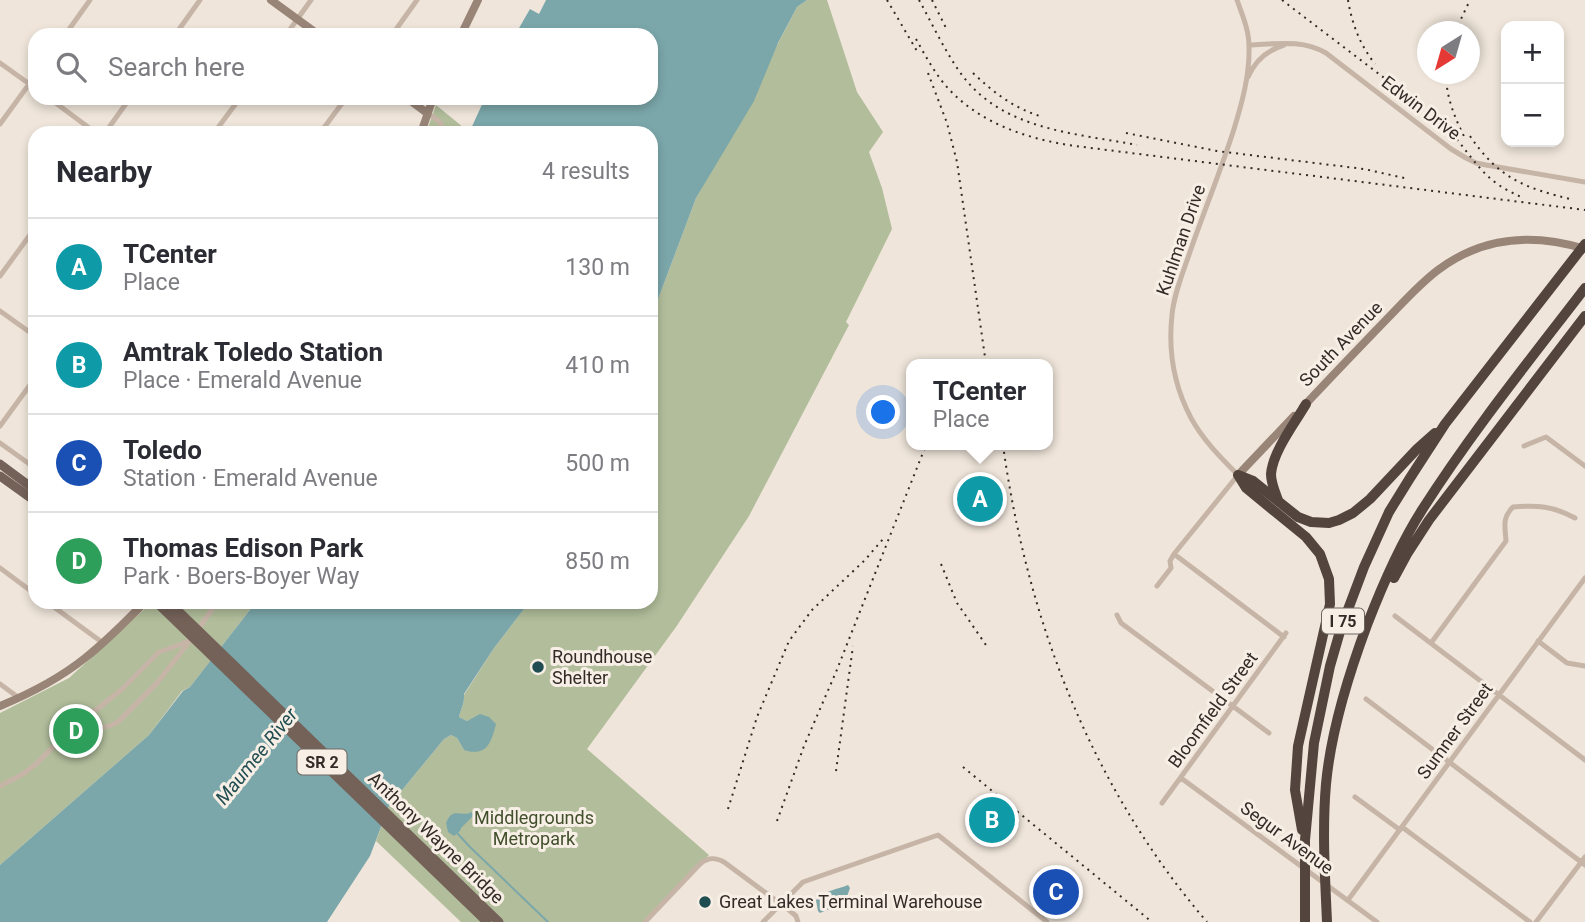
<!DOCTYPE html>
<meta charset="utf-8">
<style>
:root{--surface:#fff;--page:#f7f7f7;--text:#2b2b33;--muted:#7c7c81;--line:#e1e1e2;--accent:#0f766e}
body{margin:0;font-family:Roboto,sans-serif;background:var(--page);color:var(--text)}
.controls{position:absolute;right:21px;top:21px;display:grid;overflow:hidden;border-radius:14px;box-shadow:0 4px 10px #0003}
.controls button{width:63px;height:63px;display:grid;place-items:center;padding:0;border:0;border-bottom:2px solid var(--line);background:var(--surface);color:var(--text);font:35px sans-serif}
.compass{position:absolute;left:1417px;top:21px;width:63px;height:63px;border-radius:50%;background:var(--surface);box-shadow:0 4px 10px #0003;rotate:217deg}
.you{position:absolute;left:884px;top:413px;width:24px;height:24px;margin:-18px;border:5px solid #fff;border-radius:50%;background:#1a73e8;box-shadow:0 0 0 10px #1a73e833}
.badge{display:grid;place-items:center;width:46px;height:46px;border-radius:50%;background:var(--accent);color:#fff;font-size:23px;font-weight:700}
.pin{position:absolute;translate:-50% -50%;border:4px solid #fff;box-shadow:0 2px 7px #0006}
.popup{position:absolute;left:906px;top:359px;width:147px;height:91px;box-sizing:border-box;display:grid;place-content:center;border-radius:14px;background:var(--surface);filter:drop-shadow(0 2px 5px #0005);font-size:23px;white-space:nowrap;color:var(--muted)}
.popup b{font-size:26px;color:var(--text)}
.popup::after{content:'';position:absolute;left:50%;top:100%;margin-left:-14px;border:14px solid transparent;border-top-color:var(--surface)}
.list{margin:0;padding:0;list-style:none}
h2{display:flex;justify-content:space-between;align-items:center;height:91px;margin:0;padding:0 28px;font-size:30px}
h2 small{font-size:23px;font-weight:400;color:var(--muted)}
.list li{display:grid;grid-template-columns:46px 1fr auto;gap:21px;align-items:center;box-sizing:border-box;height:98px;padding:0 28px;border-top:2px solid var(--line)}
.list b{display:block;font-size:26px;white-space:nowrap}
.list p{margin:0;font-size:23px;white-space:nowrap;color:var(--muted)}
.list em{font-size:23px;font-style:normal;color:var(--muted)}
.icon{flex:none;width:38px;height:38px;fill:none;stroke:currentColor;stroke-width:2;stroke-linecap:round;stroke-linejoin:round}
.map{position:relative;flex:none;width:1585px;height:922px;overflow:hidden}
.search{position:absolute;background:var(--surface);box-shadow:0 4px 10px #0003;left:28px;top:28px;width:630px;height:77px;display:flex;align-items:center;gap:18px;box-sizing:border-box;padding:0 24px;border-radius:21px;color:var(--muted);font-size:26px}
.panel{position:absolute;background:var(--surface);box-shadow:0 4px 10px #0003;left:28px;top:126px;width:630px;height:483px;border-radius:21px}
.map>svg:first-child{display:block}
.green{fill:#b1bd9b}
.water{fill:#7ba7aa}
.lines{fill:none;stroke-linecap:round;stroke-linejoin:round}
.stream{stroke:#7ba7aa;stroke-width:2}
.street{stroke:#c6b5a7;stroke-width:5}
.secondary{stroke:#998578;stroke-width:8}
.primary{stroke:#746259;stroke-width:9}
.highway{stroke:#53453e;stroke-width:10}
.rail{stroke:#332b27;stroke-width:2;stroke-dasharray:2 5;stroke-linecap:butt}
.poi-dot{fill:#204d51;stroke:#f7efe5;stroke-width:2.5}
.labels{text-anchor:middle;stroke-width:6;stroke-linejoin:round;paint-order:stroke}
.shield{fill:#f7efe5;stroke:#6e6660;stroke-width:2}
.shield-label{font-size:16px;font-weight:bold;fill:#332b27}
.street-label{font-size:18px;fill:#332b27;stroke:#f7efe5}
.poi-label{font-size:18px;fill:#332b27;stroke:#f7efe5;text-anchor:start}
.park-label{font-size:18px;fill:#424f2c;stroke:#f7efe5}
.water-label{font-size:19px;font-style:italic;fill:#204d51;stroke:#f7efe5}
</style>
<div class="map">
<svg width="1585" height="922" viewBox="0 0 1585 922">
<rect width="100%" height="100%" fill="#efe5da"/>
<path class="green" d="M807 0H827L857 92 883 132 869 152 882 188 892 229 846 322 849 325 749 516 676 627 587 749 709 855 646 922H461L376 841 389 806 444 739 451 735 457 738 464 750 474 718 467 721 459 717C461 709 465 702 464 695L494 648 524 609 528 602H651V318L696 198 719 157 797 7Z
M436 105 469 132V133H426Z
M152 602H256L190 687 182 691 149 735 0 865V713L69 678Z"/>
<path class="water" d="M546 0H807L797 7 778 43 754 101 696 198 651 318V133H469L485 98H651V35H515L530 9 539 14Z
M256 602H528L524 609 494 648 464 694C465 702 461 709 459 717L467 721 480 714 489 717 496 724C491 743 487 757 464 750L457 738 451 735 444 739 389 806 370 856 327 922H0V865L149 735 183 691 190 687Z
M472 812 474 815 461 828 460 831 454 836 448 832 446 823C453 806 460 818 472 812Z
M848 885 850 888C843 910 839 904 820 913L818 911 816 900C825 890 836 890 848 885Z"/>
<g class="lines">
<path class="stream" d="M457 833 470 847 548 922"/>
<path class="street" d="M65 35 90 0
M175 35 200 0
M286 35 311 0
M392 35 417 0
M1249 45C1276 44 1302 39 1326 53L1451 149 1466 158 1476 163 1486 165 1585 182
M0 63 35 88
M1248 77C1255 61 1268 50 1284 45
M49 98 96 133
M427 113C436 119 443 122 444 133
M0 124 35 76
M105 133 130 98
M214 133 240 98
M320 133 346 98
M0 276 35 228
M0 311 35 336
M0 426 35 378
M0 443 35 468
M1524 446 1546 437 1585 466
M1174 554 1284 637
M0 568 35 594
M1157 586 1171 568 1170 561 1174 554 1238 475C1221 458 1203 440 1191 418 1174 386 1168 351 1172 315 1174 293 1184 270 1191 249 1205 209 1221 170 1234 129 1242 103 1250 74 1249 46 1249 30 1242 14 1237 0
M47 602 103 643
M1117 615 1121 623 1269 733
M1395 616 1585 760
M197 631 217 602
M1538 641 1567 663 1585 666
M1431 643 1506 541C1505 526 1502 518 1513 507 1538 505 1553 506 1575 518
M0 684 19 698
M1366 699 1585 865
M76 727C92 726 105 731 119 721L157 683 189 642
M1181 778 1377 922
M0 786 23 774 36 764 66 734 121 690 159 652 182 644 189 641 194 636
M1355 797 1400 830
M1162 803 1286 633
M1402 827 1530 922
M1348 900 1585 578
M645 922 700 864C708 857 715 857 724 862L789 910 796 916 798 922
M763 922 803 882 938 835 1047 922
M1536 922 1585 857"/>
<path class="secondary" d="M271 0 319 35
M461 35 478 0
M407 98 427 113
M421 133 433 98
M1303 407C1330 378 1357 350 1384 322 1402 304 1418 285 1438 270 1482 237 1533 233 1585 249
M1238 475 1294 416
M0 706C29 694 60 678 85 658 107 641 126 621 145 602"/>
<path class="primary" d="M0 464 35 490
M0 476 35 501
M156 602 487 922
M169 602 499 922"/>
<path class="highway" d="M1238 475 1246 488 1306 537 1320 554 1329 579 1330 604 1298 746 1295 790 1302 830
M1238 475 1253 481 1298 517 1311 522 1329 523 1339 520 1353 513 1370 499 1417 449 1435 433
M1278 500C1275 492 1271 483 1271 474 1273 451 1295 423 1306 404
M1394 578 1407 554 1429 520 1585 316
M1305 922V840L1314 743 1330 666 1341 628 1364 567 1389 512 1410 478 1445 424 1585 244
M1327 922C1325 876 1322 830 1326 784 1331 730 1348 676 1367 625 1382 586 1399 546 1422 510 1471 433 1529 361 1585 288"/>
<path class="rail" d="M887 0 917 51
M919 0C933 25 945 52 962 75 1003 130 1074 133 1137 145
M932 0 946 28
M1282 0 1438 119C1460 138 1473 166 1496 183 1504 189 1513 193 1521 197
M1348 0C1352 24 1360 45 1375 64
M1457 32 1461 19 1470 0
M916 39C925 55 934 72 946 86 980 125 1033 141 1083 147L1585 210
M928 73 947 123 957 162 986 364
M973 73C994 93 1015 109 1043 117
M1446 74C1446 97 1455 119 1466 140
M1126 133 1217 151 1364 169 1409 179
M1470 136C1499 179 1525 188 1574 200
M1003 445C1027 619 1091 787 1207 922
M941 564 957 603 986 645
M963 767 1152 922
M836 771 853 646
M728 809 757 717 789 641 812 610 865 560 883 539
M777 821 804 746 836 672 926 445"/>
</g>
<g class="poi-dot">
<circle cx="538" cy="667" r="7"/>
<circle cx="705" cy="902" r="7"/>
</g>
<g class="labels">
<g class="shield">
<rect x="1322" y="608.5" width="42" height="25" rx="5"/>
<rect x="297.5" y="749.5" width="49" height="25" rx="5"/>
</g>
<g class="shield-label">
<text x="1343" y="627">I 75</text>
<text x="322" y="768">SR 2</text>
</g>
<g class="street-label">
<text transform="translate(1421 108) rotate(37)" y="6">Edwin Drive</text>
<text transform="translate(1181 240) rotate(-71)" y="6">Kuhlman Drive</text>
<text transform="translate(1341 344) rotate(-46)" y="6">South Avenue</text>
<text transform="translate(1213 710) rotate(-54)" y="6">Bloomfield Street</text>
<text transform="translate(1455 731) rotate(-54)" y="6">Sumner Street</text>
<text transform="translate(436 838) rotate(44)" y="6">Anthony Wayne Bridge</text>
<text transform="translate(1287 838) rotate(36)" y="6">Segur Avenue</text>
</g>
<g class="poi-label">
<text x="552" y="663">Roundhouse<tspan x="552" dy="21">Shelter</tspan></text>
<text x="719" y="908">Great Lakes Terminal Warehouse</text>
</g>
<g class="park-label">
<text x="534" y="824">Middlegrounds<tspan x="534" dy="21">Metropark</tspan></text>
</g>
<g class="water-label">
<text transform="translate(256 756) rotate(-51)" y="7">Maumee River</text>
</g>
</g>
</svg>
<div class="controls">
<button>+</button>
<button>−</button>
</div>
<svg class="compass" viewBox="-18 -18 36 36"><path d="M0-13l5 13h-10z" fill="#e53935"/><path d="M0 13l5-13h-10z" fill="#7c7c81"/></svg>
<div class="you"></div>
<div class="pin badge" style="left:980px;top:499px;background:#0f9aa8">A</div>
<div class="popup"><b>TCenter</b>Place</div>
<div class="pin badge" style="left:992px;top:820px;background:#0f9aa8">B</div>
<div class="pin badge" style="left:1056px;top:892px;background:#1a4fb4">C</div>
<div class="pin badge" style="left:76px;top:731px;background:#2e9e5b">D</div>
<div class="search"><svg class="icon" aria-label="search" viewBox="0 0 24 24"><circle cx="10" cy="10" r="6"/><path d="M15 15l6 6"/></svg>Search here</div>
<section class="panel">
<h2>Nearby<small>4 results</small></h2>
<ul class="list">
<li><span class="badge" style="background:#0f9aa8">A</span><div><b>TCenter</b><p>Place</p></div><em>130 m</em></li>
<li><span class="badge" style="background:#0f9aa8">B</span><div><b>Amtrak Toledo Station</b><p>Place · Emerald Avenue</p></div><em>410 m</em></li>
<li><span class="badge" style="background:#1a4fb4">C</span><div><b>Toledo</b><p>Station · Emerald Avenue</p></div><em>500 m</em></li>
<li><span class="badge" style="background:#2e9e5b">D</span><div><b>Thomas Edison Park</b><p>Park · Boers-Boyer Way</p></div><em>850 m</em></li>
</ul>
</section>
</div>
